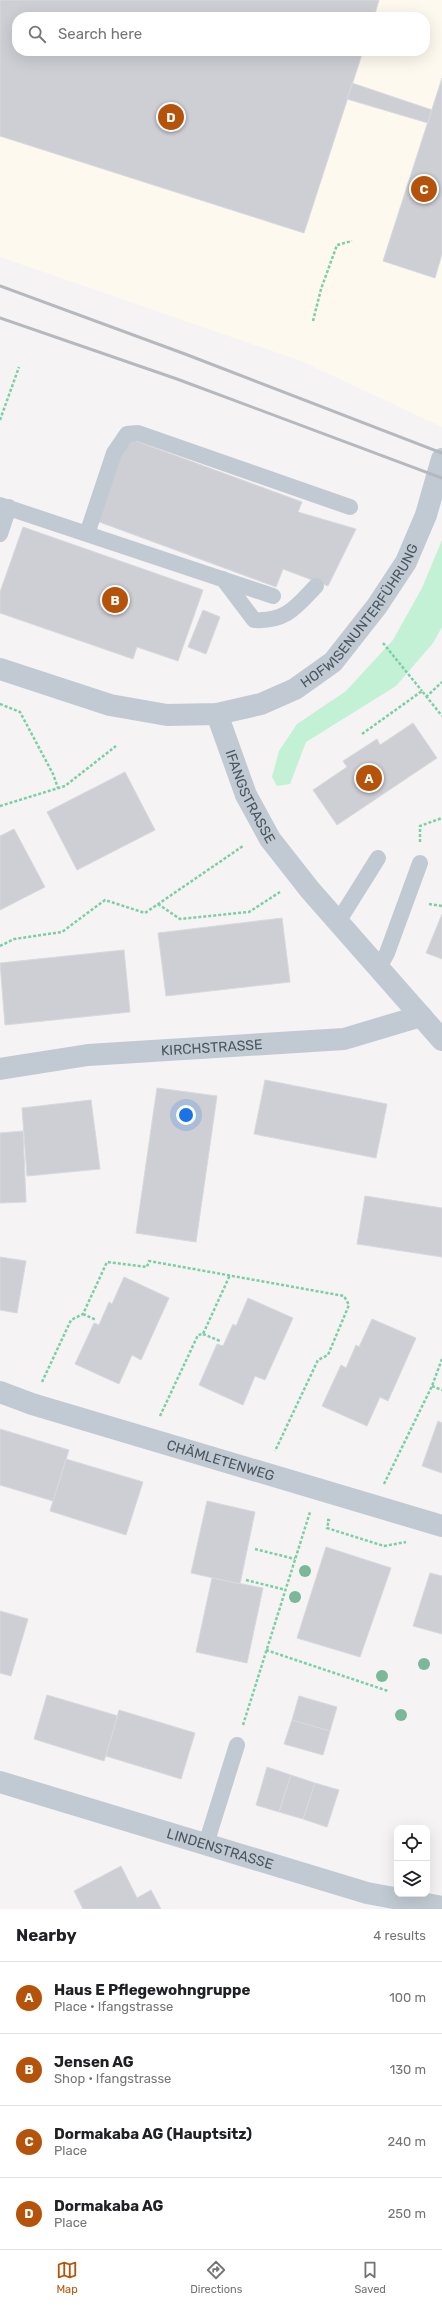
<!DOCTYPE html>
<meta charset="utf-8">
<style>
:root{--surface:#fff;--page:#f2f2f2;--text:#202124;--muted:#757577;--line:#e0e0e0;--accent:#b45309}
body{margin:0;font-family:Rubik,sans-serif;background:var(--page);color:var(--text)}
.controls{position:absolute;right:12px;bottom:12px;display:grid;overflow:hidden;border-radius:8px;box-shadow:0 4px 16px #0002}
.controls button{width:36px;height:36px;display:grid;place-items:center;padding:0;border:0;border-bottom:1px solid var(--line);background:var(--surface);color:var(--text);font:20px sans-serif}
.you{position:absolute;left:186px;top:1115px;width:14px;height:14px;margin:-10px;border:3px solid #fff;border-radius:50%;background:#1a73e8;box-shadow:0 0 0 6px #1a73e833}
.badge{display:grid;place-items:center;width:26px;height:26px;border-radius:50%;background:var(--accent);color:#fff;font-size:13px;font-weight:700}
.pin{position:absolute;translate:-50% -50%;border:2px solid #fff;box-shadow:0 1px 4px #0006}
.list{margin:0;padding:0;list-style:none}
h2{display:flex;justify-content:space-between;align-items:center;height:52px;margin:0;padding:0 16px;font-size:17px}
h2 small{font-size:13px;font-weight:400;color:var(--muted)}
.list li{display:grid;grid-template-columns:26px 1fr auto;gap:12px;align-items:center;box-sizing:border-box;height:72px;padding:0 16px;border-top:1px solid var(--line)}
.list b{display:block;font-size:15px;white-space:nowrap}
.list p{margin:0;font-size:13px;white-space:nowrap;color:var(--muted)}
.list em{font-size:13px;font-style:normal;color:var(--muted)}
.icon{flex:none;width:22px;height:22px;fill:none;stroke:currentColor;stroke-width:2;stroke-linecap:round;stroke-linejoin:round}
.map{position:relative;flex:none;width:442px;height:1909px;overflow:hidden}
.search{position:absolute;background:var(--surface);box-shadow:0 4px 16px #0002;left:12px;right:12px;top:12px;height:44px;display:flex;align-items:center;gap:10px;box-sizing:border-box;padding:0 14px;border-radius:16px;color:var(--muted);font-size:15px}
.sheet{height:340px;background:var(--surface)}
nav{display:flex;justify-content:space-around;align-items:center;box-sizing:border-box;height:56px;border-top:1px solid var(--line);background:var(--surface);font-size:11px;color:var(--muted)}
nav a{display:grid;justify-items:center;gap:2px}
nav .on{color:var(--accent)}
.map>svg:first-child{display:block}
.commercial{fill:#fdf9ef;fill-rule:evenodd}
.green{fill:#c3f1d5}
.building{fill:#cdcfd5;stroke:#d7d9de}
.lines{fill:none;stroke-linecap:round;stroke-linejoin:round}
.path{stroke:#7ad0a6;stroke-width:2.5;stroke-dasharray:3 2;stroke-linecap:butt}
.lane{stroke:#c1cad2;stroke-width:16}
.street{stroke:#c1cad2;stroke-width:22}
.rail{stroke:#b5b8bd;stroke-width:3}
.tree{fill:#7bb799}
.labels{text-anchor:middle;stroke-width:3.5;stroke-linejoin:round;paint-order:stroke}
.street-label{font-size:14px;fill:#4a5661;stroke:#fff}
</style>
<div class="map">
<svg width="442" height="1909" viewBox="0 0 442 1909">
<rect width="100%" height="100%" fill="#f5f3f3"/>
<path class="commercial" d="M0 0H442V427L301 361 0 257ZM17 17H425V51H17Z"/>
<path class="green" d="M442 540V627L433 643 396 686 306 742 290 784 277 786 272 777 279 751 297 724 346 691 393 640 422 588Z"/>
<path class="building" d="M0 0H379L374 17H17V51H363L304 233 0 136Z
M442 78V254L435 278 383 261Z
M352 83 432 110 428 123 347 99Z
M125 437 302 502 298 512 356 529 328 586 283 569 276 587 94 520Z
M23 527 203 590 178 661 137 647 133 659 0 613V592Z
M203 610 220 617 206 654 188 647Z
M413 723 437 758 337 825 313 790 347 767 343 761 377 739 380 745Z
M125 772 155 830 77 870 47 812Z
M14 829 45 887 0 910V836Z
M442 914V959L426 953Z
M282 918 290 982 166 996 158 933Z
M124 950 130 1012 5 1025 0 963Z
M265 1080 387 1104 376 1158 254 1134Z
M157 1088 217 1096 196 1242 136 1233Z
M91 1100 100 1169 27 1176 22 1108Z
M23 1131 26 1202 0 1203V1133Z
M365 1196 442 1208V1257L357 1244Z
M0 1257 26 1261 17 1313 0 1310Z
M124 1277 169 1298 141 1360 132 1355 119 1384 75 1364 94 1323 99 1325 109 1302 112 1304Z
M248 1298 293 1318 265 1380 255 1376 243 1405 199 1385 217 1344 223 1346 233 1324 236 1326Z
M372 1319 416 1338 388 1401 380 1397 367 1426 322 1406 341 1365 346 1368 356 1345 359 1347Z
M438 1421 442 1423V1473L422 1466Z
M0 1429 69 1450 53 1501 0 1485Z
M66 1459 143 1482 126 1535 50 1511Z
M207 1501 255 1512 240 1584 191 1573Z
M326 1547 391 1568 360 1657 297 1638Z
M430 1573 442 1576V1634L413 1626Z
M212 1578 263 1588 247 1663 196 1652Z
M0 1611 28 1619 11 1676 0 1673Z
M47 1695 118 1716 104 1761 34 1739Z
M299 1696 337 1707 330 1731 292 1720Z
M119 1710 195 1733 181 1779 106 1756Z
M292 1720 330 1731 323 1755 284 1744Z
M267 1767 291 1775 279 1812 256 1805Z
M291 1775 315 1783 303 1819 279 1812Z
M315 1783 339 1790 327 1827 303 1819Z
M121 1866 137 1898 151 1890 161 1909H83L74 1891Z"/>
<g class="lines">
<path class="path" d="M313 321 321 289 337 245 352 241
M0 420 19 367
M383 643 422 691
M426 697 442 682
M0 704 20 712 53 774 58 788
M362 734 422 691 442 716
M0 806 65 786 116 746
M420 842V826L442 818
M158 904 180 919 249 912 280 892
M429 904 442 906
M0 946 14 939 62 932 105 900 145 913 243 846
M83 1314 96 1320
M203 1334 220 1341
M42 1382 71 1320 83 1314 107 1262 147 1267 149 1261 344 1296 349 1305 328 1355 318 1360 275 1451
M432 1386 442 1390
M160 1416 198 1335 203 1334 230 1275
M384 1484 432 1386 442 1359
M327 1520H329L327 1528 384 1546 406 1542
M255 1549 295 1559
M246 1580 286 1590
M266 1650 388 1691
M243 1725 310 1512"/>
<path class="lane" d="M0 505 273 596
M0 534 9 507
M87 534 114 453 127 434 138 433 350 507
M223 579 254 620C286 622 296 607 316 586
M338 922 378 858
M379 968 387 953 420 863
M206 1844 237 1745"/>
<g class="street">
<path id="s1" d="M0 669 110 705 167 715 217 714 261 704 295 689 333 662 377 606 406 562 426 515 442 459"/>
<path id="s2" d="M217 714 246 795 270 839 310 890 442 1040"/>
<path id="s3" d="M0 1069 88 1055 344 1039 421 1016"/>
<path id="s4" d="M0 1392 32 1404 442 1526"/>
<path id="s5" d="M0 1782 367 1893 442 1907"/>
</g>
<path class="rail" d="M0 286 185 354 442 453
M0 318 177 379 442 478"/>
</g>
<g class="tree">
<circle cx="305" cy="1571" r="6"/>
<circle cx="295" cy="1597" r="6"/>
<circle cx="424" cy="1664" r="6"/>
<circle cx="382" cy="1676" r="6"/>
<circle cx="401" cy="1715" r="6"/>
</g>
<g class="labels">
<g class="street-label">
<text dy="5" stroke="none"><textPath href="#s1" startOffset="405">HOFWISENUNTERFÜHRUNG</textPath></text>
<text dy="5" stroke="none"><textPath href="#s2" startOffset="89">IFANGSTRASSE</textPath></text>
<text dy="5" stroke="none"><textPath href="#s3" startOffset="213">KIRCHSTRASSE</textPath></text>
<text dy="5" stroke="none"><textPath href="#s4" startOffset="231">CHÄMLETENWEG</textPath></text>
<text dy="5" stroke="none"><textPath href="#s5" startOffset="230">LINDENSTRASSE</textPath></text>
</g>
</g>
</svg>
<div class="controls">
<button><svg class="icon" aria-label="locate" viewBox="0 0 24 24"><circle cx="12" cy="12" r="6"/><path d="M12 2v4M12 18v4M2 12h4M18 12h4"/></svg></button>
<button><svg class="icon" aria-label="layers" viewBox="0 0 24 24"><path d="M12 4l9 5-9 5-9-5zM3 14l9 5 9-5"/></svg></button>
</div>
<div class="you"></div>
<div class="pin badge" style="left:369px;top:778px">A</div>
<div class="pin badge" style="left:115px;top:600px">B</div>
<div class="pin badge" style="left:424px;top:189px">C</div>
<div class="pin badge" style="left:171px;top:117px">D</div>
<div class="search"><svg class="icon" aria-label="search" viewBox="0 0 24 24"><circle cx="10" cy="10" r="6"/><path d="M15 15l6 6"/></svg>Search here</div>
</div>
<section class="sheet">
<h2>Nearby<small>4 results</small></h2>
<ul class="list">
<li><span class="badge">A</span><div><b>Haus E Pflegewohngruppe</b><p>Place · Ifangstrasse</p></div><em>100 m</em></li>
<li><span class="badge">B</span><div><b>Jensen AG</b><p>Shop · Ifangstrasse</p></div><em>130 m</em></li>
<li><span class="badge">C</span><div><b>Dormakaba AG (Hauptsitz)</b><p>Place</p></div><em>240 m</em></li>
<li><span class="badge">D</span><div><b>Dormakaba AG</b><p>Place</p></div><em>250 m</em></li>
</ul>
</section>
<nav>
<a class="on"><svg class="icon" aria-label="map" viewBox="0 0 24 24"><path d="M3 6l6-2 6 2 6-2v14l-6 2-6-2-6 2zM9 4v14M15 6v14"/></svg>Map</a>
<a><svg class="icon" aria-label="directions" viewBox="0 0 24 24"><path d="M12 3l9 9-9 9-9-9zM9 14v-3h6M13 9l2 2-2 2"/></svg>Directions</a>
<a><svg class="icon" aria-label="saved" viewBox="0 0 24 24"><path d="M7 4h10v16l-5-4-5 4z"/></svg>Saved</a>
</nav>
